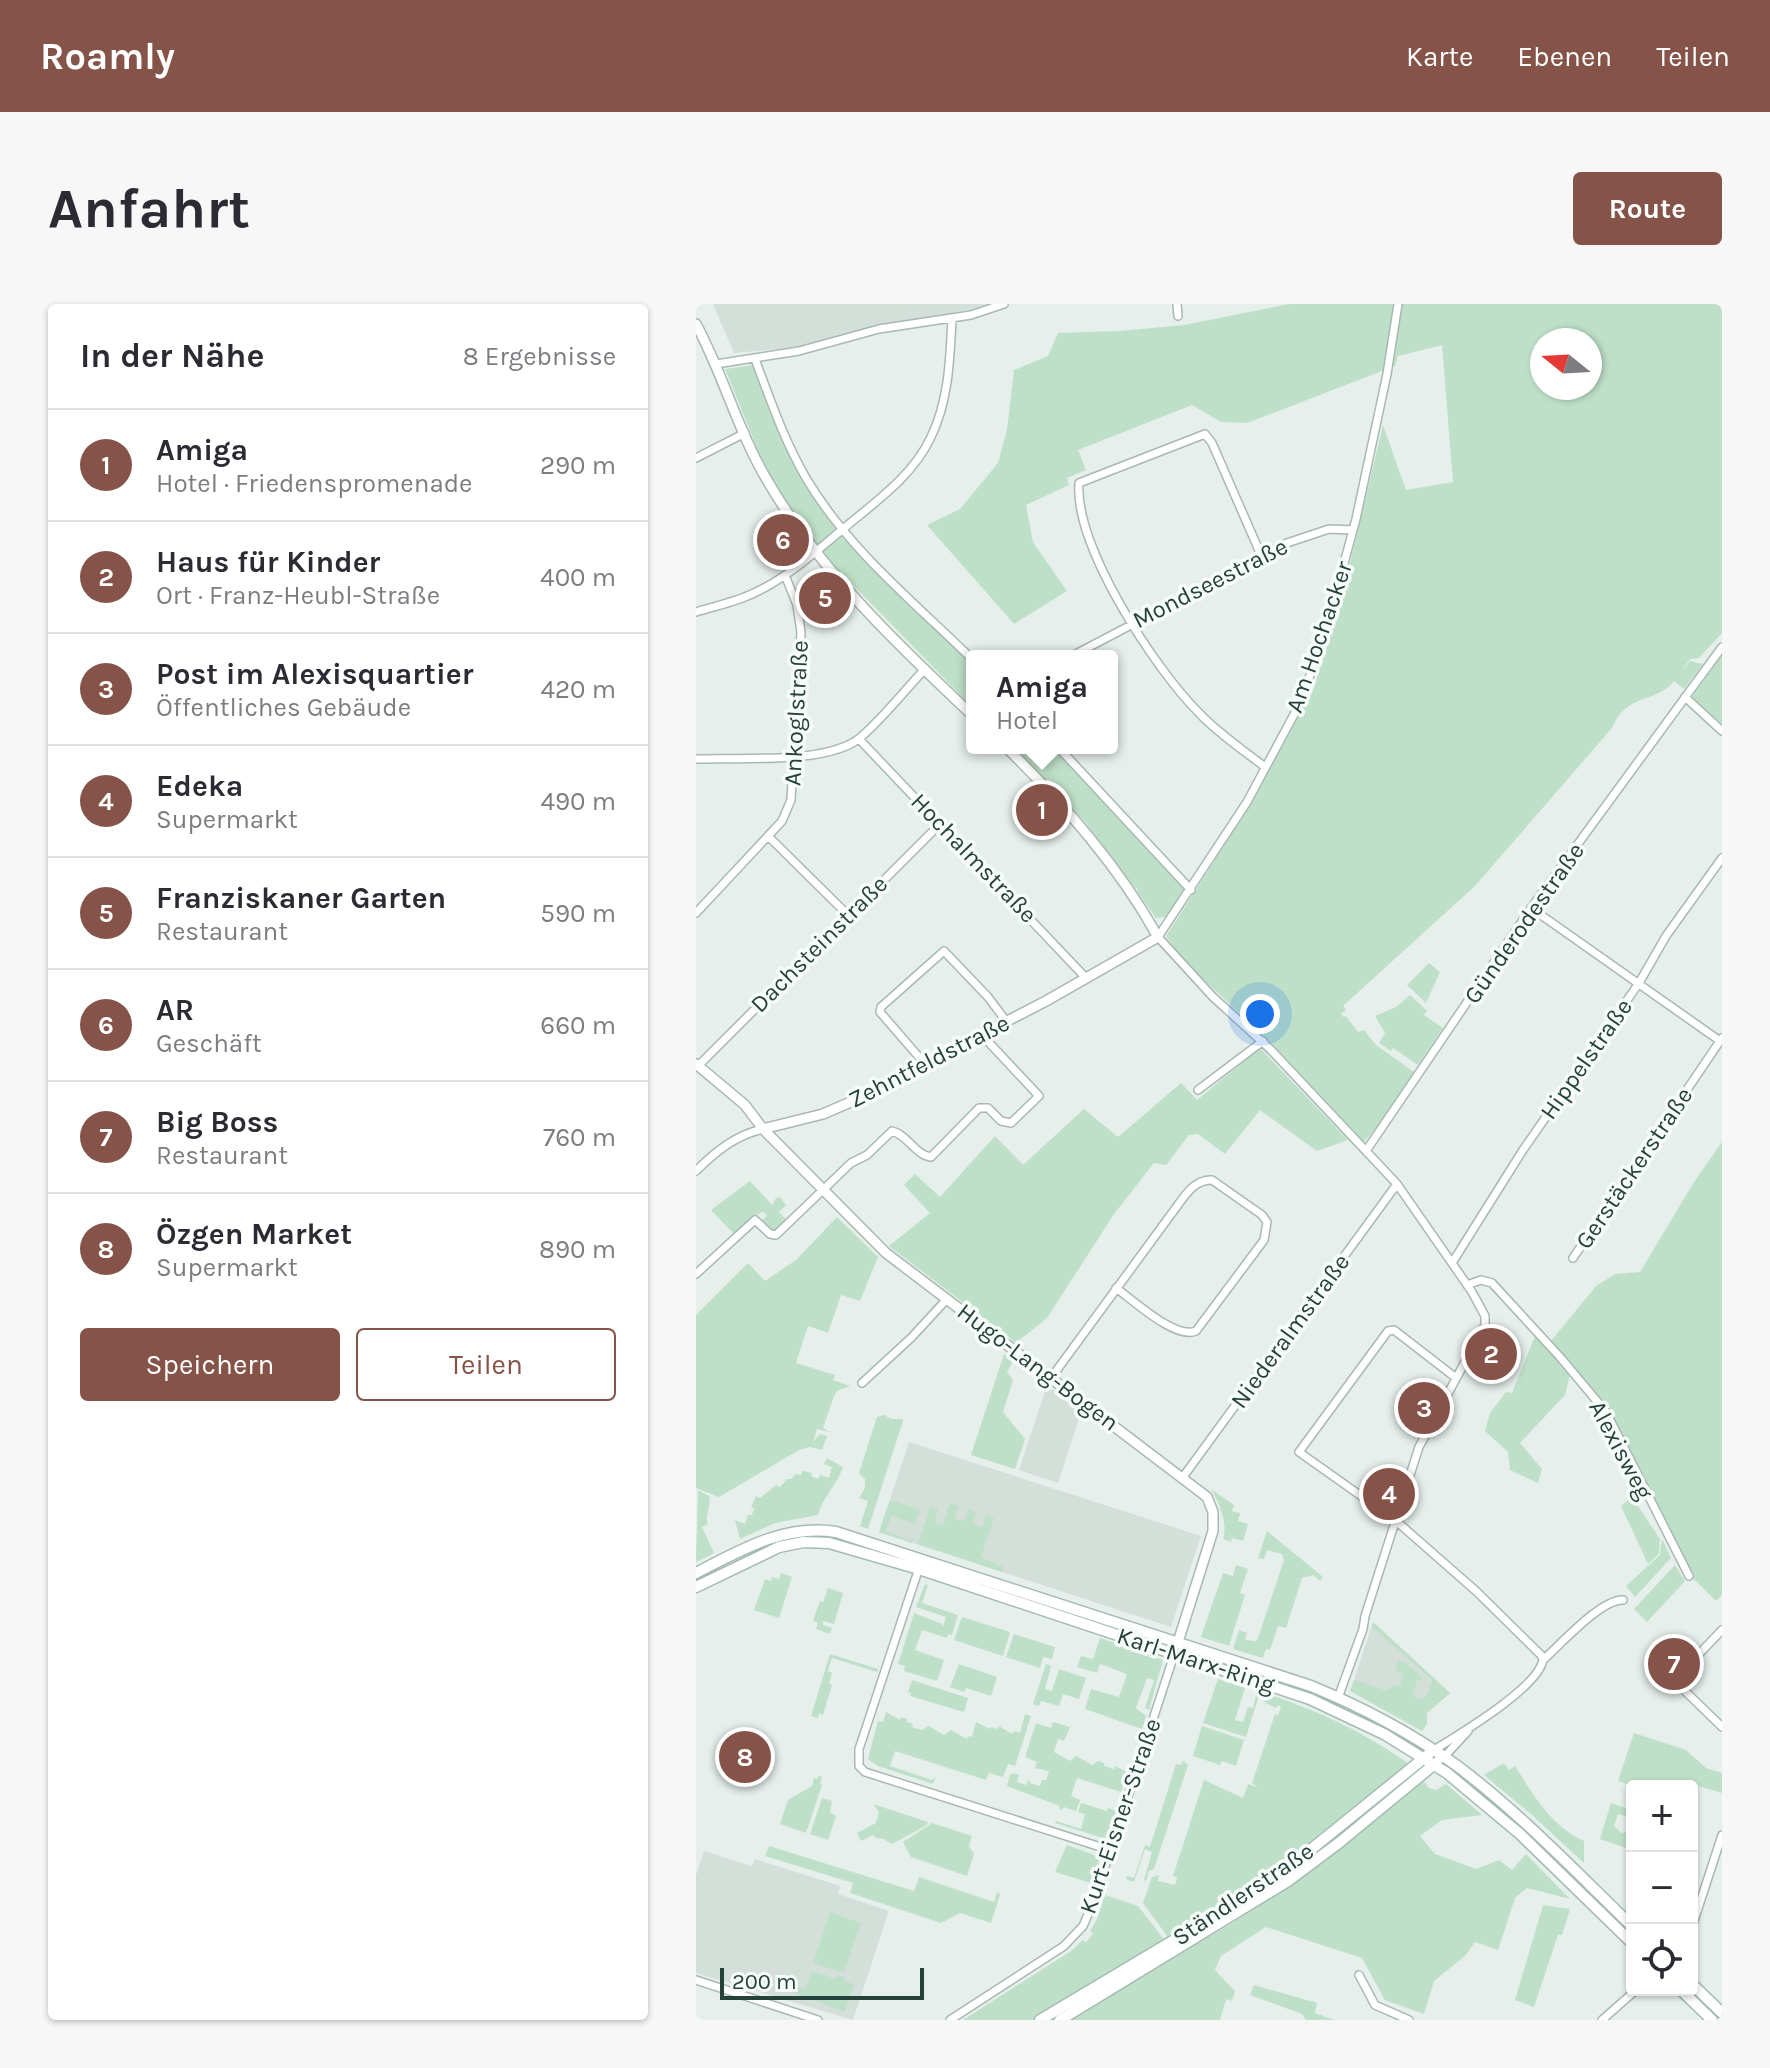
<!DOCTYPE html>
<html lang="de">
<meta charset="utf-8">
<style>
:root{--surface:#fff;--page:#f7f7f7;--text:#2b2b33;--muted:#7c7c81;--line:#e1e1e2;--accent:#855347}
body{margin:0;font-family:Karla,sans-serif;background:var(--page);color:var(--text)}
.controls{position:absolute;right:24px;bottom:24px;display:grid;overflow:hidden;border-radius:8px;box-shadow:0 2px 6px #0004}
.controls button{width:72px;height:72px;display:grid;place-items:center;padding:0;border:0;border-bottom:2px solid var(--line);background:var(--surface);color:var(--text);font:40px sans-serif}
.compass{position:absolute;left:834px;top:24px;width:72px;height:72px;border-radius:50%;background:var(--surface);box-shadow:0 2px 6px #0004;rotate:288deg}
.scale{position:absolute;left:24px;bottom:20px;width:204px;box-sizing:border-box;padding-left:8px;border:4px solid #24423a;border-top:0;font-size:22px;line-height:28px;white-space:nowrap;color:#24423a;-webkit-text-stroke:6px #f7fbf9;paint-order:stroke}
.you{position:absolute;left:564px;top:710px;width:28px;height:28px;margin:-20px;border:6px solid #fff;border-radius:50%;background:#1a73e8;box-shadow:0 0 0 12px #1a73e833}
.badge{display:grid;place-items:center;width:52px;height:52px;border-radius:50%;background:var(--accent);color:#fff;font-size:26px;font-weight:700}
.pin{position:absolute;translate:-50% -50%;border:4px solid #fff;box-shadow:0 2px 8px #0006}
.popup{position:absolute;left:270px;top:346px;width:152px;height:104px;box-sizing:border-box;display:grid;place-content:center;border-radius:8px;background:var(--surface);filter:drop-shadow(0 2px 6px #0005);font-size:26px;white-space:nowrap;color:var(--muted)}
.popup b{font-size:30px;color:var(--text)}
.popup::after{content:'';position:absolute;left:50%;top:100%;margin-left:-16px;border:16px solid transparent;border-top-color:var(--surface)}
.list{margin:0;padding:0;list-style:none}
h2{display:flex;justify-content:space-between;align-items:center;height:104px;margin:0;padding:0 32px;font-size:34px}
h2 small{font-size:26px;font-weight:400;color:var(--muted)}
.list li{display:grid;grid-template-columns:52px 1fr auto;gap:24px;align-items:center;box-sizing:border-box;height:112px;padding:0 32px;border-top:2px solid var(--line)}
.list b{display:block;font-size:30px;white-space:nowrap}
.list p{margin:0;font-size:26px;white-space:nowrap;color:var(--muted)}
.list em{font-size:26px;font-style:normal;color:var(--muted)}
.actions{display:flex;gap:16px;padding:24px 32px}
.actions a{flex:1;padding:18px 0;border:2px solid var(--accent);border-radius:8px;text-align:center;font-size:28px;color:var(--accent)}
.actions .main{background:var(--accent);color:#fff}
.icon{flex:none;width:44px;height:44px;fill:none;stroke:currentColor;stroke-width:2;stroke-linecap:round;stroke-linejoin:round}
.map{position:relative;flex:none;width:1026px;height:1716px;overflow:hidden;border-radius:8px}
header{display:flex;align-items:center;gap:48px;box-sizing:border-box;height:112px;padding:0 40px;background:var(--accent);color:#fff}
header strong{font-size:38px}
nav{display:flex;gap:44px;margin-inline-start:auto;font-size:28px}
.intro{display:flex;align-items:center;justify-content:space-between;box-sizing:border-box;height:192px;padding:0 48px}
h1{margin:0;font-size:56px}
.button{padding:20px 36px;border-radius:8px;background:var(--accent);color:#fff;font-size:28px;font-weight:700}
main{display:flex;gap:48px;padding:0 48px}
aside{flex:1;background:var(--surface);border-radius:8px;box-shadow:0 2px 6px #0004}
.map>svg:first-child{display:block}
.built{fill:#d4dfda}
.green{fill:#bfe0c8;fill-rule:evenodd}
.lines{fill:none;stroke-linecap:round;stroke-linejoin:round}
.minor-casing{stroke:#a8b8b2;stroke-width:10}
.tertiary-casing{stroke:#a8b8b2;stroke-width:12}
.secondary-casing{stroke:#a4bbb3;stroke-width:13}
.minor{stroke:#fff;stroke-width:7}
.tertiary{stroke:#fff;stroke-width:9}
.secondary{stroke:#fff;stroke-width:10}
.labels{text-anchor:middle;stroke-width:7;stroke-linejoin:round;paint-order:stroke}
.street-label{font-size:24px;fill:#24423a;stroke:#f7fbf9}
</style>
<header>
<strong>Roamly</strong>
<nav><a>Karte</a><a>Ebenen</a><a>Teilen</a></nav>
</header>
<div class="intro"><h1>Anfahrt</h1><a class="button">Route</a></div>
<main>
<aside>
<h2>In der Nähe<small>8 Ergebnisse</small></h2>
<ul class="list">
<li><span class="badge">1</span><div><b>Amiga</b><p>Hotel · Friedenspromenade</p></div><em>290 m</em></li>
<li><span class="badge">2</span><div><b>Haus für Kinder</b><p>Ort · Franz-Heubl-Straße</p></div><em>400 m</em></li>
<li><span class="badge">3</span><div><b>Post im Alexisquartier</b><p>Öffentliches Gebäude</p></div><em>420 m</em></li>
<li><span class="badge">4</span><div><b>Edeka</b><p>Supermarkt</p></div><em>490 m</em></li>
<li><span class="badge">5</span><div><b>Franziskaner Garten</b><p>Restaurant</p></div><em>590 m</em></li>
<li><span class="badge">6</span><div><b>AR</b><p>Geschäft</p></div><em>660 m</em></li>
<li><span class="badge">7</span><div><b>Big Boss</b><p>Restaurant</p></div><em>760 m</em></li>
<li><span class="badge">8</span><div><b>Özgen Market</b><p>Supermarkt</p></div><em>890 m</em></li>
</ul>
<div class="actions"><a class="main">Speichern</a><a>Teilen</a></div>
</aside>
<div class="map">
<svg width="1026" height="1716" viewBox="0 0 1026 1716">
<rect width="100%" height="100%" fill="#e6efeb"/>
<path class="built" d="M17 0H297L298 1 181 23 103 43 38 49Z
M351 1081 385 1109 362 1179 323 1166Z
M213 1138 505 1232 475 1323 183 1228Z
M677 1318 754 1389 731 1409 658 1376Z
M8 1547 56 1562 59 1555 144 1582 142 1590 193 1607 157 1716 0 1669V1571Z"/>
<path class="green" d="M593 0H1026V329L1003 354 994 355 984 370 994 357 1007 360 988 385 978 377C966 394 942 392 927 407 922 411 919 418 916 424L779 582 647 702 650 706 645 710 647 713 650 712 662 728 668 726 680 741 718 768 683 821 668 838 578 742 486 655 470 632 555 500 618 384 646 293 687 121 710 186 757 178 746 41 702 52 699 62 551 119 525 118 496 101 382 146 390 166 371 174 373 181 330 201 337 238 371 287 318 320 231 221 264 205 302 159 311 126 318 66 352 52 362 29 424 27 488 21ZM846 36H894V84H846Z
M58 61 86 134 141 225 119 243 113 229 104 221 72 171 29 65Z
M145 232 276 359V403L124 247Z
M1025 352H1026V420L996 393Z
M318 444H359L489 585 471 613 460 614 441 587V583L439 584 390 519Z
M733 659 744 668 730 699 711 681Z
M714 691 731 707 728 711 747 724 722 761 697 744 695 747 683 739 689 729 679 712 700 703Z
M564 744 652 836 621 847 564 806 529 850 502 830 493 831 470 861 458 859 418 910 351 1014 320 1039 193 942 234 909 208 881 219 870 244 893 299 832 327 861 388 805 422 833 485 779 501 796Z
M1026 838V1291L1020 1297 995 1272 907 1098 854 1038 901 981 920 970 944 968 998 878Z
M54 877 76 901 80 894 84 893 90 901 83 908 92 917 79 928 65 917 71 912 67 907 37 929 15 906Z
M141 913 182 953 164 997 145 991 132 1029 112 1022 100 1059 139 1071 137 1076 154 1082 141 1087 138 1092 127 1124 133 1128 121 1125 117 1138 124 1130 131 1132 126 1146 114 1143 103 1146 23 1193 0 1184V1011L52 959 69 977 100 956Z
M839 1032 874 1070 869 1091 824 1139 846 1165 842 1179 814 1166 812 1148 789 1127 794 1109 810 1088 816 1089Z
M308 1050 317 1057 311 1068 317 1076 307 1108 329 1135 319 1165 275 1151Z
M188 1111 195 1115H207V1117L172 1225 164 1222 172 1197 163 1194 169 1184V1175L163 1169 181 1113Z
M131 1154 147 1163C141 1181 127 1192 122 1211L79 1219 44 1235 39 1216 49 1220 52 1211H56L58 1204 55 1203 60 1192 64 1194 80 1181 84 1183 91 1175H95L100 1170 105 1171 106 1167 116 1169 115 1172 122 1175 124 1171 133 1174 136 1163 128 1160Z
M515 1185 538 1201 536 1207 544 1209 542 1217 552 1220 547 1237 536 1234 535 1238 527 1235C532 1220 524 1200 515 1185Z
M2 1186 13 1192C16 1202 8 1211 12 1220L6 1223 18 1249 0 1258Z
M194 1196 224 1206 219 1220 195 1212 190 1227 214 1236 219 1232 216 1239 183 1228Z
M932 1196 942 1202 964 1235 963 1250 952 1260 925 1202Z
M254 1199 263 1202 259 1215 268 1217 272 1205 280 1208 277 1220 286 1223 290 1211 298 1214 285 1253 308 1263 306 1268 222 1240 234 1203 242 1205 239 1218 247 1221Z
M571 1227 627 1273 624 1277 617 1271 606 1274 590 1324 582 1322 574 1346 570 1345 567 1354 537 1345 543 1326 551 1329 549 1336 560 1337 562 1334 588 1256 586 1250 571 1246 568 1255 562 1254Z
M966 1235 975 1254 939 1293 930 1282 964 1251Z
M540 1261 552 1265 544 1289 549 1291 533 1342 505 1333 527 1269 537 1272Z
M979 1261 989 1277 951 1318 938 1305Z
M85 1269 96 1273 83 1314 58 1306 69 1275 75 1277 76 1273 83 1275Z
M229 1280 232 1281 226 1299 262 1311 256 1331 252 1330 251 1334 226 1326 219 1346 248 1356 241 1377 208 1367 209 1362 202 1360 218 1309 246 1320 247 1323 250 1313 220 1303Z
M132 1284 147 1289 138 1320 127 1317V1321L136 1324 134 1330 120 1325 122 1319 117 1317 124 1297 127 1298Z
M266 1313 314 1328 307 1352 258 1336Z
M677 1318 754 1389 731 1409V1420L726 1427 654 1387 658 1376 692 1387 694 1383 704 1381 707 1371 699 1365 702 1356 711 1360 727 1374 725 1377 721 1376 717 1389 719 1393 726 1395 731 1392 736 1376 676 1323Z
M318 1330 359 1343 356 1355 347 1353 344 1364 310 1353Z
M404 1334 467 1356 453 1406 449 1404 458 1376 451 1374 440 1404 450 1412 446 1425 389 1405 395 1385 423 1393 431 1370 404 1360 401 1369 381 1363 385 1352 397 1355Z
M134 1350 182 1365 181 1368 136 1354 132 1367 136 1369 133 1380 136 1381 127 1411 123 1410 122 1414 115 1412Z
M263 1360 301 1373 295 1392 270 1384 268 1388 254 1383Z
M350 1360 355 1362 349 1385 356 1387 363 1365 390 1374 383 1395 367 1390 363 1402 345 1397 343 1402 337 1400Z
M522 1375 549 1384 539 1416 547 1418 552 1403 557 1404 561 1387 564 1388 550 1433 507 1419Z
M216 1376 272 1394 268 1408 214 1392 215 1389 212 1388Z
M571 1390C621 1406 670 1429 713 1460L586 1562 474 1636 447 1599 456 1573 463 1571 462 1577 479 1581 481 1573 477 1572 508 1476 547 1494 552 1480 561 1483 556 1479 579 1410 582 1411 585 1403 582 1401 580 1404 568 1398Z
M190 1408 204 1416 205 1413 211 1415V1418L217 1420 216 1423 226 1426 233 1422 248 1431 255 1426 271 1435 272 1432 276 1433 280 1418 294 1425 295 1423 302 1425 303 1422 316 1430 318 1427 324 1429 329 1410 335 1412 319 1462 312 1460 307 1473 293 1469 290 1476 199 1447 194 1462 236 1476 240 1473 237 1480 182 1462 172 1455 182 1417 187 1418Z
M357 1418 374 1423 368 1437 362 1435 358 1448 374 1457 380 1452 396 1461 402 1457 408 1459V1462L418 1465 419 1462 431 1468 425 1488 381 1474 375 1492 384 1496 380 1507 368 1503 366 1506 363 1505 364 1502 311 1482 314 1471 318 1469 323 1471 321 1478 330 1481 333 1475 334 1479 344 1482 346 1476H350L353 1467 339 1464 341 1458 329 1453 340 1419 355 1424Z
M506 1422 548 1436 540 1462 526 1457 524 1461 497 1452Z
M938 1429 990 1446 1010 1464 1026 1469V1489L996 1480 995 1482H937L922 1477Z
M487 1457 492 1461 458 1565 453 1567 450 1577 448 1576 456 1548 449 1545 438 1578 430 1575 431 1572 438 1574 449 1541 454 1543 480 1460 485 1461Z
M808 1459 813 1466 819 1462C838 1492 855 1522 888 1537V1559L836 1511 788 1471Z
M123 1471 126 1473 124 1480 126 1481 110 1529 84 1520 92 1496 116 1482 118 1474 121 1475Z
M727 1476 733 1484 740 1486 750 1480 786 1511 746 1516 724 1532 739 1550 780 1565 803 1556 816 1566 830 1550 874 1595 831 1584 819 1594 802 1646 779 1638 770 1651 738 1677 728 1710 689 1696 666 1654 570 1623 525 1652 519 1666 539 1687 536 1697 530 1695 524 1716H371L533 1621 602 1576Z
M126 1494 136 1497 134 1508 140 1512 132 1536 114 1530Z
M385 1499 411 1507 412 1504 420 1507 414 1531 410 1535 359 1519 360 1517 385 1525 389 1510 382 1508Z
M915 1499 933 1505 930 1512 922 1510 918 1522 926 1529 936 1527V1546L904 1535Z
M177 1500 232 1518 231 1521 196 1540 188 1535 180 1534 177 1531 165 1537 161 1529 180 1519 183 1508Z
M236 1519 276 1532 273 1542 278 1550 271 1572 215 1553 207 1538Z
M371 1541 401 1552 403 1556 395 1579 359 1568Z
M73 1542 218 1587 223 1573 298 1598 301 1588 304 1590 295 1619 264 1609 245 1619 154 1589 157 1579 69 1552Z
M409 1591 442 1602 470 1638 338 1716H267L375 1647 387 1636 390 1638 397 1630 394 1627 401 1615Z
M847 1601 874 1605 866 1631H862L838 1703 819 1696Z
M134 1608 165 1619 148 1669 117 1659Z
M116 1667 140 1675 142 1671 147 1673 148 1677 158 1680 149 1708 98 1689 100 1682 109 1685Z
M558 1681 621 1699 619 1709 638 1716H610L606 1710 554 1691Z"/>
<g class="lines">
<g class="minor-casing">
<path id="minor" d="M481 0 482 12
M59 55C74 95 88 136 110 174 152 245 218 298 276 355
M20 60 103 47 183 25 275 11 308 0
M0 154 49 129
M565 251 516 139 509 130 383 179C378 242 459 365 503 409 523 430 547 446 569 463
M0 308C19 302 40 298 58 289 91 274 119 248 147 225 179 198 217 172 235 133 253 96 254 54 256 14
M376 352 591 239 633 225 657 226
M989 393 1026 427
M163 435 390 674
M363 444 495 586
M0 455C42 453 133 461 165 433 188 413 208 387 229 365
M73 533 152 611
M835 604 1024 737
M0 609 86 517 95 496 105 328 101 301 89 271
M229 760 184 708 185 703 248 647 292 693 310 717
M2 762 245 519
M502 786 567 737
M670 847 835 604 1026 343
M0 867C20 847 40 831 67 825
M877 954 1026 734
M756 959 827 846 943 679 970 632 1026 554
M0 970 59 916 74 930 80 931 155 859 171 851 196 827C212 831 219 851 235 853L283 804H292L305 817 315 819 343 792 285 730
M771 981 785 976 796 979 864 1053 910 1108 993 1272
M355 1074 476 909C487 895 497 875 516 876L566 911 571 918 568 936 500 1027C480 1036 438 997 420 984
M760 1074 698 1026 692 1027 603 1148 699 1216 780 1287 846 1352 847 1356
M166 1079 215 1034 251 995
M487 1173 701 880
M224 1261 163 1445V1462L169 1468 414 1546
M957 1356 1026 1423
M978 1376 1026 1326
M642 1394 667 1325 669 1312 723 1143 789 1021V1012L776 988 701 880 574 745 517 693 462 633 551 498 602 403 614 371 638 296 660 215 691 70 702 0
M738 1446C762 1431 842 1384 847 1356 864 1341 905 1295 927 1296
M748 1453 772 1427
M996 1623 1026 1531
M663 1671 679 1701 713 1716
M0 1676 122 1716
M254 1716 368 1642 387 1622 397 1599 479 1348
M906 1716 940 1686"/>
</g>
<g class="tertiary-casing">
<path id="tertiary" d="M0 20C27 70 42 127 71 176 123 266 201 340 276 411
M0 760 49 801 67 825 190 949 511 1193 517 1208V1227L482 1338
M67 825 127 810 157 797 350 697 462 633C422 561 369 502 311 444"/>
</g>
<g class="secondary-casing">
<path id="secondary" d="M0 1269C45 1246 88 1220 140 1228L615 1382C666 1403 715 1429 760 1461 824 1509 879 1567 936 1622
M0 1283 83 1243 108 1238 133 1239 223 1265 614 1395 688 1430 751 1469 824 1530 936 1639
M996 1680 1026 1709
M985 1686 1016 1716
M344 1716 552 1592 597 1560 733 1450
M364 1716 592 1577 644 1538 741 1458"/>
</g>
<use href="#minor" class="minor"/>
<use href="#tertiary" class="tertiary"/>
<use href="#secondary" class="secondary"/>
</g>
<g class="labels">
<g class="street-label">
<text transform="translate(514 279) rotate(-27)" y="8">Mondseestraße</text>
<text transform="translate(623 333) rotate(-71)" y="8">Am Hochacker</text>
<text transform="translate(100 409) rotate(-87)" y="8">Ankoglstraße</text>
<text transform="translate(278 554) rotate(46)" y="8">Hochalmstraße</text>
<text transform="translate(828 619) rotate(-55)" y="8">Günderodestraße</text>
<text transform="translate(123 640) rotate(-45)" y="8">Dachsteinstraße</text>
<text transform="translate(890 755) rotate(-55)" y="8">Hippelstraße</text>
<text transform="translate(233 757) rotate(-27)" y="8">Zehntfeldstraße</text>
<text transform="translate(938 864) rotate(-56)" y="8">Gerstäckerstraße</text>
<text transform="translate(594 1027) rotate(-54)" y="8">Niederalmstraße</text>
<text transform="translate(342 1063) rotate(37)" y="8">Hugo-Lang-Bogen</text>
<text transform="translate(925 1146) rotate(62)" y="8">Alexisweg</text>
<text transform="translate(500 1356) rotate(18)" y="8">Karl-Marx-Ring</text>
<text transform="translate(424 1512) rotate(-71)" y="8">Kurt-Eisner-Straße</text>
<text transform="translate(547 1590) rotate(-34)" y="8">Ständlerstraße</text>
</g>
</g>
</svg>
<div class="controls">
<button>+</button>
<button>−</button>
<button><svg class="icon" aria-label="locate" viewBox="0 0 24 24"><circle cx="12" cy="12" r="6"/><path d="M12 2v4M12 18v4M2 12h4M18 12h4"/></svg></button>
</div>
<svg class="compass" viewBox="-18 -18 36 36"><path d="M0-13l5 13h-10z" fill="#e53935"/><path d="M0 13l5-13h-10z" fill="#7c7c81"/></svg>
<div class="scale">200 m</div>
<div class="you"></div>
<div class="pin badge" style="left:346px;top:506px">1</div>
<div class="popup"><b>Amiga</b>Hotel</div>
<div class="pin badge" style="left:795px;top:1050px">2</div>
<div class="pin badge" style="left:728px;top:1104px">3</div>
<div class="pin badge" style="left:693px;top:1190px">4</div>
<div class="pin badge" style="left:129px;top:294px">5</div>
<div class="pin badge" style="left:87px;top:236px">6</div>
<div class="pin badge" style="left:978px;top:1360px">7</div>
<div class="pin badge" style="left:49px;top:1453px">8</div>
</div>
</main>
